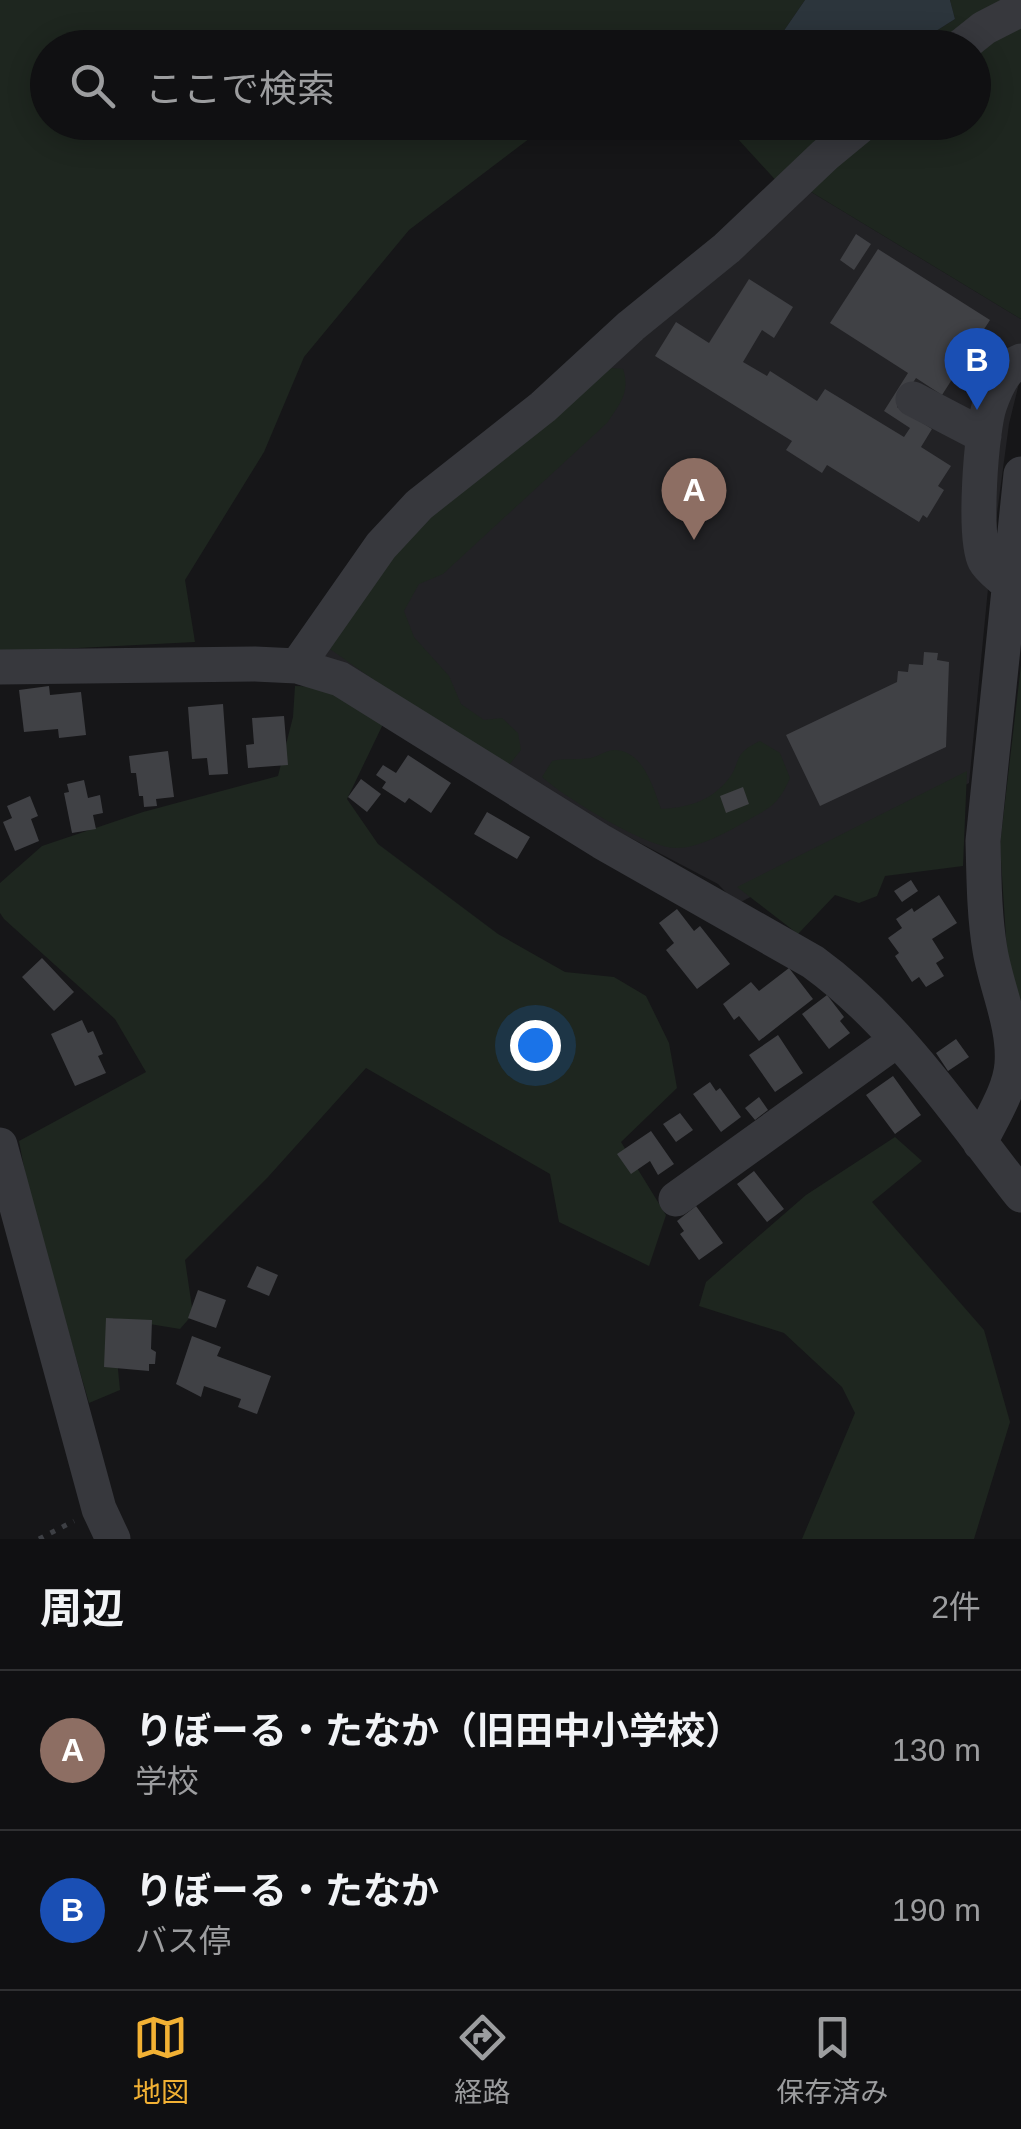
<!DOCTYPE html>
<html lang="ja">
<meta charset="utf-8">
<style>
:root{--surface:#101012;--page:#19191b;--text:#f1f3f6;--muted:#9c9d9f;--line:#303032;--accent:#f2b134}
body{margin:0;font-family:Arial,"Noto Sans JP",sans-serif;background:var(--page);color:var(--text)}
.you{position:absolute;left:535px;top:1045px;width:35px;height:35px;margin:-25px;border:8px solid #fff;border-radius:50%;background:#1a73e8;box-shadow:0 0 0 15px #1a73e833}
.badge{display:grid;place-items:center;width:65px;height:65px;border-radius:50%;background:var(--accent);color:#fff;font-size:32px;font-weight:700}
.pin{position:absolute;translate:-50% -82px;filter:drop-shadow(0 2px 5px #0008)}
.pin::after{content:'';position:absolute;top:52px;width:35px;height:30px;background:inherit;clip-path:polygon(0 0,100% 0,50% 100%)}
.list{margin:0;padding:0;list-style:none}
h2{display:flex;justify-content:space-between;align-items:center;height:130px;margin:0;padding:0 40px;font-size:42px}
h2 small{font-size:32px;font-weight:400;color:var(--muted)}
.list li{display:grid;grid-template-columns:65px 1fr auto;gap:30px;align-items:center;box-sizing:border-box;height:160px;padding:0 40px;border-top:2px solid var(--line)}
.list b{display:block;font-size:38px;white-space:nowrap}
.list p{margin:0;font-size:32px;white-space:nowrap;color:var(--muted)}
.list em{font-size:32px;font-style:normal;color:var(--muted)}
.icon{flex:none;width:55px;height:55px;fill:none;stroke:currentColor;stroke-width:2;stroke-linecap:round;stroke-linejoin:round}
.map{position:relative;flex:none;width:1021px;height:1539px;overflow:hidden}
.search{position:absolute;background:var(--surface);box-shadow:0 5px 25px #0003;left:30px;right:30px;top:30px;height:110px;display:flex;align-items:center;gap:25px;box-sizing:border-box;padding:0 35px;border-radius:55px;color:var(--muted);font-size:38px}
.sheet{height:450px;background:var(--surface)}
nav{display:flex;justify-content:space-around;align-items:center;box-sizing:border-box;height:140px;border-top:2px solid var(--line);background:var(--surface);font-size:28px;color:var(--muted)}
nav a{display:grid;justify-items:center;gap:5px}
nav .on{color:var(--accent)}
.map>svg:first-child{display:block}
.built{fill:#222225}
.green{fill:#1e261f}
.water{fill:#2c353c}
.building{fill:#404145}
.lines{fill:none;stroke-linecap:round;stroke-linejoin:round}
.path{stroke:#3d3f44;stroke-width:5;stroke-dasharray:5 8;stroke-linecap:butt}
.minor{stroke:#37383d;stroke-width:35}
</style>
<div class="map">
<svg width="1021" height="1539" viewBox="0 0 1021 1539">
<rect width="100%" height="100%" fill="#161618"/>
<path class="built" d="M803 187 1021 319V375L1009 424 991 558 969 783 737 904 718 884 604 824 315 655 408 523Z"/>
<path class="green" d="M0 0H805L783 32 789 47 48 48V122L550 123 409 230 304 357 264 452 185 580 195 642 0 652Z
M950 0H1017L1021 4V319L803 187 878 123 974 122V48L911 47 955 19Z
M694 123H856L781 186 737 138Z
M601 367 623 369C631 392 619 405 607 423L443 574 419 584 404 611 414 637 449 676 461 704 484 720 502 718 518 733 521 750 509 765 428 718 337 654 330 649 327 639 413 524Z
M1021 665V1015L1007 953 1000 845Z
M295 686 330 687 385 720 347 799 378 844 498 934 565 972 614 977 646 996 669 1043 677 1088 621 1142 666 1215 649 1266 559 1222 550 1174 366 1068 268 1177 185 1260 193 1314 180 1329 113 1318 120 1390 89 1403 30 1199 19 1141 146 1072 115 1019 4 919 0 913V883L42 846 143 812 278 776 293 717Z
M760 741 780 753 790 778C777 808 768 808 741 824 724 834 697 848 677 848 648 849 564 797 542 777L552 761C565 758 578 760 591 758 599 756 607 750 614 750 643 750 653 787 661 809 685 808 709 802 726 782 743 763 730 755 760 741Z
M967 771 963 866 885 876 877 896 859 903 835 895 798 934 737 887Z
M895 1137 922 1161 872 1202 984 1330 1010 1422 974 1539H802L855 1413 842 1387 784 1333 699 1306 706 1282 806 1195Z"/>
<path class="water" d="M805 0H950L955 19 911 47H789L783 32Z"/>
<path class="building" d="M856 234 871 244 854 270 840 260Z
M878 249 990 320 942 395 916 378 897 407 932 429 921 447 951 466 938 486 944 490 927 518 923 515 919 522 827 465 822 473 786 450 792 441 655 356 676 322 709 343 749 279 793 307 774 338 762 330 743 362 767 376 770 371 817 401 825 389 904 437 910 428 884 411 908 373 830 323Z
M924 652 938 653 937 660 949 662 946 747 820 806 786 735 897 682 898 671 908 672 909 664 923 665Z
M49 686 50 695 81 692 86 735 59 738 58 729 24 732 19 690Z
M223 704 228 774 209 775 207 758 192 759 188 707Z
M284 716 288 765 248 768 246 745 254 744 252 718Z
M168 751 174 797 156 799 157 806 144 807 143 796H139L136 773H131L129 756Z
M408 755 451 783 431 813 409 798 405 803 382 788 386 782 376 775 383 765 396 773Z
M361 779 381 794 367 812 348 797Z
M84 780 88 798 100 795 103 813 93 815 96 829 72 833 64 793 69 792 67 784Z
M743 787 749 804 726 813 720 796Z
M30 796 38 816 31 819 39 841 15 851 3 822 12 818 7 806Z
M487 812 530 837 517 859 474 834Z
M911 880 918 891 902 902 894 891Z
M939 895 957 923 932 939 944 958 936 963 944 976 926 987 919 977 912 982 895 956 899 953 888 938 902 928 896 919 912 908 914 912Z
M677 909 694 931 700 926 730 964 697 989 666 950 674 943 659 923Z
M42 958 74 992 54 1011 22 977Z
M789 968 813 999 759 1041 739 1016 734 1020 723 1004 751 982 759 991Z
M827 995 844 1017 840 1021 850 1033 829 1049 802 1014Z
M82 1020 88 1033 93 1031 103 1054 98 1056 106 1073 75 1086 51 1034Z
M778 1035 803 1073 775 1092 749 1055Z
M956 1039 969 1057 948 1071 936 1053Z
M893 1076 921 1115 895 1134 866 1095Z
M710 1082 716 1091 720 1088 741 1117 721 1132 693 1094Z
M759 1097 768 1110 755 1120 745 1108Z
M680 1113 693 1130 676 1142 663 1124Z
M651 1131 674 1164 658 1175 650 1161 631 1174 617 1154Z
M754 1171 784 1209 767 1222 737 1184Z
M696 1206 723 1243 699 1260 680 1234 684 1231 677 1221Z
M257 1266 278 1275 269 1296 247 1287Z
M198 1290 226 1300 216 1328 188 1318Z
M106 1318 152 1320 151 1349 156 1352 155 1364H149V1371L104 1367Z
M192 1336 221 1347 217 1356 271 1376 257 1414 238 1407 241 1399 204 1386 201 1397 176 1384Z"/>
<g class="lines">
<path class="path" d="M39 1539 74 1521"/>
<path class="minor" d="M959 48 984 28 1021 9
M913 399 984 436
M1007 583C1001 577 989 569 985 561 973 539 981 428 990 404 996 387 1004 367 1021 361
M297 666 381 546 419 505 543 407 631 326 727 248 825 155 865 122
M0 667 255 664 297 666 340 679 602 842 813 962C897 1023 957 1114 1021 1195
M980 1143C991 1119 1010 1091 1012 1064 1015 1026 996 987 990 950 984 914 984 878 983 841L1021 474
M0 1145 99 1509 113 1539
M676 1199 897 1040"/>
</g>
</svg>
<div class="you"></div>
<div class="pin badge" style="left:694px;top:540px;background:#8d6e63">A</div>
<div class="pin badge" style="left:977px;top:410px;background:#1a4fb4">B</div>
<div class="search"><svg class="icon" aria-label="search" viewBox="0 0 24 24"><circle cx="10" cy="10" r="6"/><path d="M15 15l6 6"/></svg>ここで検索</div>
</div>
<section class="sheet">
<h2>周辺<small>2件</small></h2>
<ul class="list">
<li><span class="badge" style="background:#8d6e63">A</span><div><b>りぼーる・たなか（旧田中小学校）</b><p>学校</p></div><em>130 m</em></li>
<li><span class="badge" style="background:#1a4fb4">B</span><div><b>りぼーる・たなか</b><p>バス停</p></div><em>190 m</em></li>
</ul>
</section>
<nav>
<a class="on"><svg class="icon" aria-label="map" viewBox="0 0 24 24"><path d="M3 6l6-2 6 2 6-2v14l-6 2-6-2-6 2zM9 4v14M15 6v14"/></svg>地図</a>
<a><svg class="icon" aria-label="directions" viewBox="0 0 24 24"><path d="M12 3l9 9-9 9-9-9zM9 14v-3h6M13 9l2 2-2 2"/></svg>経路</a>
<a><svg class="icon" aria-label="saved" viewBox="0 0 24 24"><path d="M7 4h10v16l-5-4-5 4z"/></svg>保存済み</a>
</nav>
